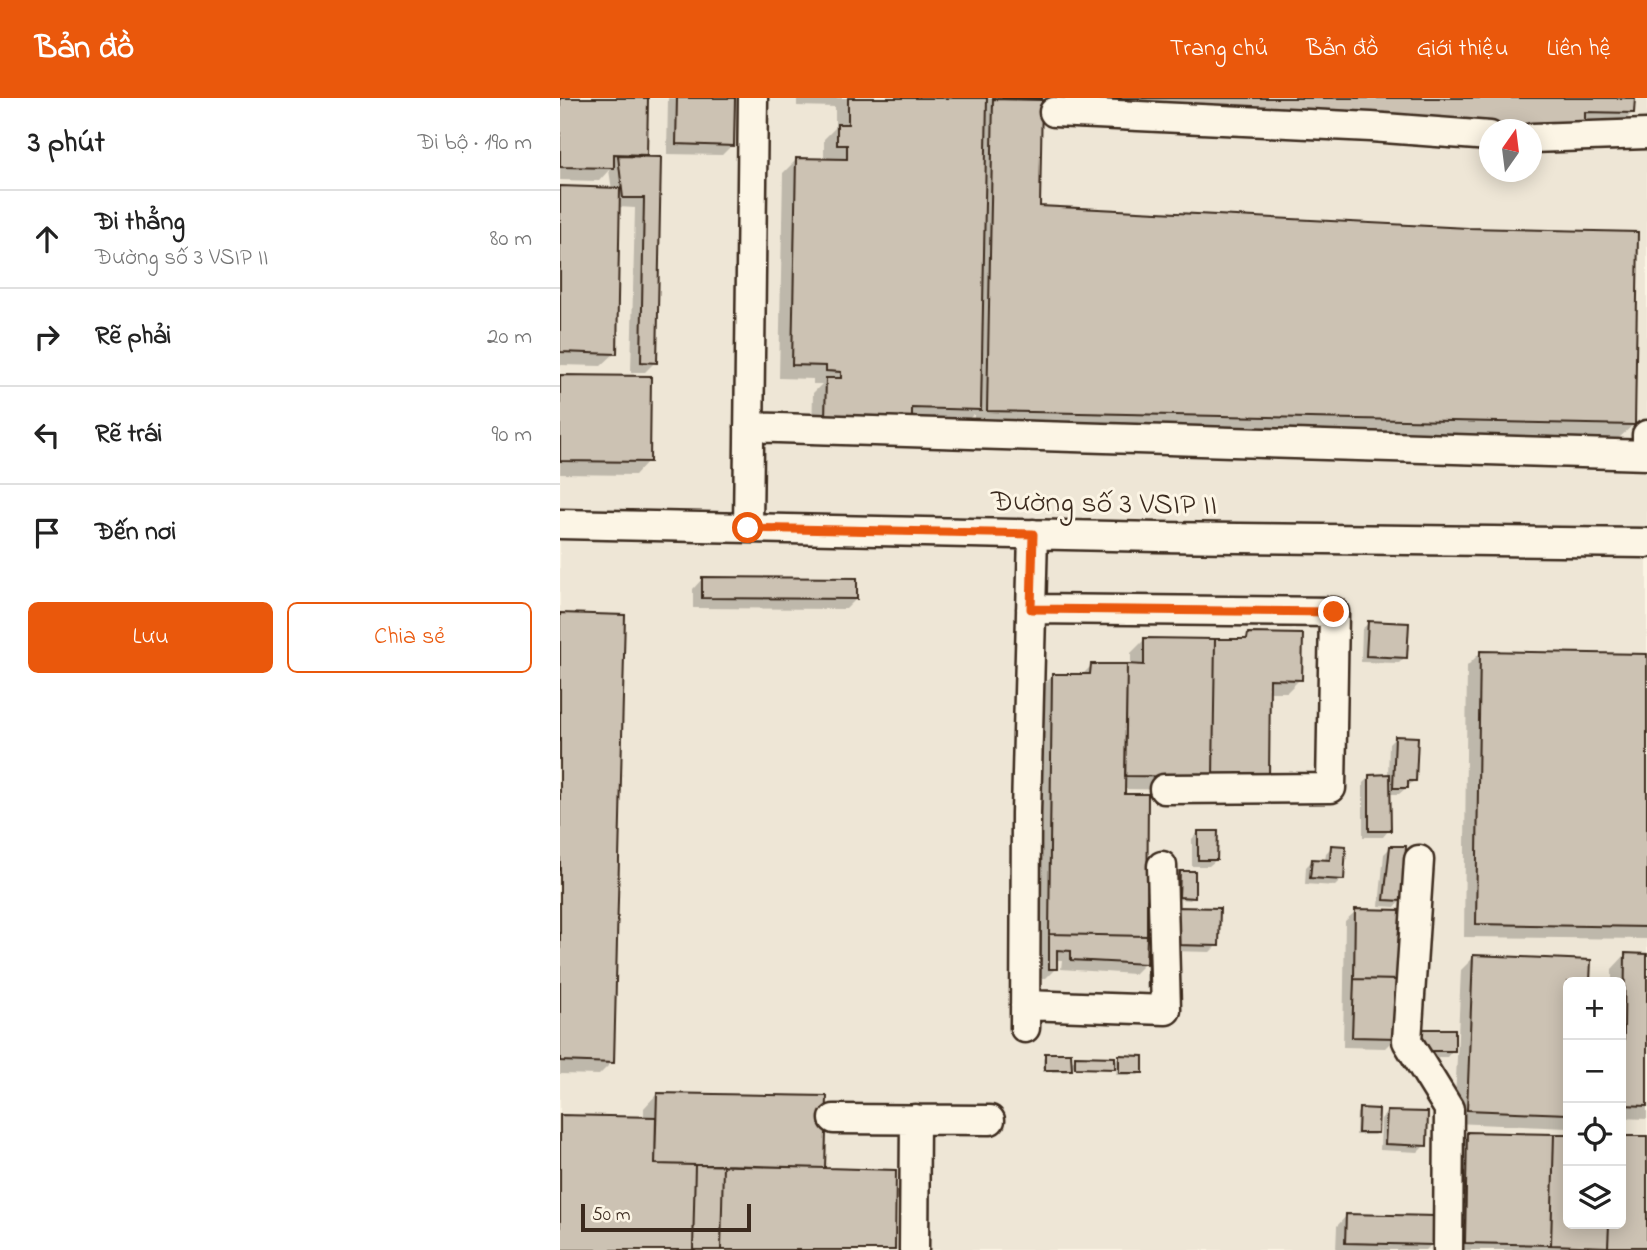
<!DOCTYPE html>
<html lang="vi">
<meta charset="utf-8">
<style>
:root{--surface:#fff;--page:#f6f6f6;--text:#222;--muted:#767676;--line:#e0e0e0;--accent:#ea580c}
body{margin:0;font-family:"Indie Flower",sans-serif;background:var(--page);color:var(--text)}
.controls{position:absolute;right:21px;bottom:21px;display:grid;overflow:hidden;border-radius:10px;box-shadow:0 4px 18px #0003}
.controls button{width:63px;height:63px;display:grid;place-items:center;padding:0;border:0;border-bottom:2px solid var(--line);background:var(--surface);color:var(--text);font:35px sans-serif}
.compass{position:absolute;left:919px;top:21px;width:63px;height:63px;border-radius:50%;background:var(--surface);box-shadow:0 4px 18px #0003;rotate:14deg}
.scale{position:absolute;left:21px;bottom:18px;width:170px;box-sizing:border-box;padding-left:7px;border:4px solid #3b2a1e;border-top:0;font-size:19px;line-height:24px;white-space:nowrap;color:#3b2a1e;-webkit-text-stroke:5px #fcf5e5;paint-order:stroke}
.stop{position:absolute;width:21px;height:21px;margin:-16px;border:5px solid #ea580c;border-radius:50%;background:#fff}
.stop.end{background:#ea580c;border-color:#fff;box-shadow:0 2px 7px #0008}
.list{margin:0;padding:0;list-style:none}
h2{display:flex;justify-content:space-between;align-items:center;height:91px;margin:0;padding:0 28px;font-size:30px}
h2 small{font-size:23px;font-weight:400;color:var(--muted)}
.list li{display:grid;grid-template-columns:46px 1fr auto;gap:21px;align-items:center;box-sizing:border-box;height:98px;padding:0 28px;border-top:2px solid var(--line)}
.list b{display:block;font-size:26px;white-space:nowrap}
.list p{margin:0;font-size:23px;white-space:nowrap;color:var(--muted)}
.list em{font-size:23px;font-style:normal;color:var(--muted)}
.actions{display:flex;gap:14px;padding:21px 28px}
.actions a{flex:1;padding:16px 0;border:2px solid var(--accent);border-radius:10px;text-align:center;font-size:24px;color:var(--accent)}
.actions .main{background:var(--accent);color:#fff}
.icon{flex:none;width:38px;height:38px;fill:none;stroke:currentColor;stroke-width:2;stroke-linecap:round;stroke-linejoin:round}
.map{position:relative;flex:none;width:1087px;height:1152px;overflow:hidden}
header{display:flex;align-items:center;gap:42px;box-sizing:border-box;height:98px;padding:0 35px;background:var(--accent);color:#fff}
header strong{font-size:33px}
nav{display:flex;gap:38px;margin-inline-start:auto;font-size:24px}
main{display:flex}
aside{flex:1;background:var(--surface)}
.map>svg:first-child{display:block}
.built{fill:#eee6d6;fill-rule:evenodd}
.shadow{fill:#0003}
.building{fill:#ccc2b3;stroke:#3b2a1e;stroke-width:2}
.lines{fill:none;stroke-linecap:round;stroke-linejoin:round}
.minor-casing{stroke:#3b2a1e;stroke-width:33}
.minor{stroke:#fcf5e5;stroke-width:28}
.route{stroke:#ea580c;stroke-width:9}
.labels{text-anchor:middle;stroke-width:6;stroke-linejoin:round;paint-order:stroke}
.street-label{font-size:30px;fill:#3b2a1e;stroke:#fcf5e5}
</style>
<header>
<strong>Bản đồ</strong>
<nav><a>Trang chủ</a><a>Bản đồ</a><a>Giới thiệu</a><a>Liên hệ</a></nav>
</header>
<main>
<aside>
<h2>3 phút<small>Đi bộ · 190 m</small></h2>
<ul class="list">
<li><svg class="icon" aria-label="ahead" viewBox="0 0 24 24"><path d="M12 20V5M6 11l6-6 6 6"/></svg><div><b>Đi thẳng</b><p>Đường số 3 VSIP II</p></div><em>80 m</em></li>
<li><svg class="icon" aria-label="right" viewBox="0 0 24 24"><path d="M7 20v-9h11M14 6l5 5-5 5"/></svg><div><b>Rẽ phải</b></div><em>20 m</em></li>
<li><svg class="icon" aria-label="left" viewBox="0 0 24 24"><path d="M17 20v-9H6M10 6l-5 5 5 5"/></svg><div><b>Rẽ trái</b></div><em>90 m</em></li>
<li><svg class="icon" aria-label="arrive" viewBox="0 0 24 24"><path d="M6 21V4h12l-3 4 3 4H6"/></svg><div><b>Đến nơi</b></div></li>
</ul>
<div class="actions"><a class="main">Lưu</a><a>Chia sẻ</a></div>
</aside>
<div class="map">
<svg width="1087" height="1152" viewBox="0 0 1087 1152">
<rect width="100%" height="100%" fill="#fcf5e5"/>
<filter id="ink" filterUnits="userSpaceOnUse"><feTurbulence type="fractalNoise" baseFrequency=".0143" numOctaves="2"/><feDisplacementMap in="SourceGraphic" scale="14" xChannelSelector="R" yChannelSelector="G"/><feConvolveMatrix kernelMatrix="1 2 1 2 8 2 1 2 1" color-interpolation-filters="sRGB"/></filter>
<g filter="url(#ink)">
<path class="built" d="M0 0H1087V1152H0ZM930 32H972V74H930ZM1008 884H1061V1126H1008Z"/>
<path class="shadow" d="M0 0H87L85 57 81 61H100L95 264 85 274H71L75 110 58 109 55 255 41 268 0 267V90L52 92 49 72 39 83 0 82Z
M108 0H173L172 47 162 57 107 56Z
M237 0H1073V14L1059 28 972 32H930L480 4 478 110 1073 327 1059 340 414 326V316L405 324 252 334 253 295 262 286H253V281L219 280 223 75 236 62H264V41L275 30V9L237 8Z
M0 279 88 363 75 377 0 376Z
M143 480 296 501 286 511 133 510V491Z
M0 517 52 964 39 977 0 976Z
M809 525 845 559 839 565 801 564 802 531Z
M688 537 740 581 727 594H708L694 693 564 691 592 845H585V857L589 852 593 891H586V864L574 876 501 871 502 862H496V870L486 880H479L480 849H476L479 591 493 577 521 578 531 568H571V555L584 542 683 543Z
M920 555 1087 557V841L904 839 907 568Z
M835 640 854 683 839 696H829V732L823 739H803V685L810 678H828L829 646Z
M638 734 656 762 649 768H632V741Z
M772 749 782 781 775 788 745 786 746 769 752 763 765 764 766 755Z
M831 749 841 802 835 809 819 808 824 756Z
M620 775 633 799 630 802 617 801 618 777Z
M796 813 840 881 835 940 825 950 783 949 785 823Z
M610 817 657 847 650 854 610 853Z
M1065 857H1087V1021L1061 1020V884H1052V871Z
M914 859 1029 864 1028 884H1008V1030L894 1025 901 872Z
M853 939 893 952 887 959H859Z
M486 957 510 966 516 960 553 965 559 959 581 975 578 977H556L557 967 553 970 506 968 510 971 507 974H483V960Z
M97 996 264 1071 333 1152H0V1018L84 1020V1010Z
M800 1012 817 1035 814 1037H796L797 1015Z
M827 1014 865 1047 858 1054 820 1052 821 1021Z
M908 1036 1008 1038V1126H1061V1039L1087 1040V1152H892L894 1049Z
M787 1117 872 1146 866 1152H776L777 1128Z"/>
<path class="building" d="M0 0H88L87 57 54 56V70L0 69Z
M117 0H175L174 48 116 46Z
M288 0H427L421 312 352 310V323L265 321 266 280H281V274L266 273V268L232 267 236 60 287 61V47H277V26H288Z
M433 0H482V2L433 1Z
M529 0H1075L1074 15 1025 14V32L531 6Z
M433 1 482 2 480 108 908 130 1078 134 1075 327 427 313Z
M58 58 101 59 97 265 81 264 84 100H63Z
M0 88 60 90 57 256 0 254Z
M0 277 91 278 90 364 0 363Z
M142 479 297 480V501L142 500Z
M0 515 65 517 54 965 0 963Z
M808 523 849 525 847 560 806 558Z
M688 535 743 536 742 582 710 581 709 681 653 679 655 541H687Z
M584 540 655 541 653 679 565 678 567 566 584 567Z
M920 553 1087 556V829L916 826Z
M531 566H567L565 696H588L587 838 489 836 492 576H530Z
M835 638 858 639 856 683H848V690H833Z
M830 676 831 733H809V677Z
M638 733H658L657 762H638Z
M771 747 786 748 784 782 750 780 752 761 770 762Z
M830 748H846L843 803 824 802Z
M620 773H635V800L619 799Z
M587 802H597V843L587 842Z
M616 809 660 810 659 848 615 847Z
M795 811 843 812 842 882 794 881Z
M489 836 587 838 586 866 511 862V853L497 852V871H489Z
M588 851H598L597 889H588Z
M1065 855 1087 856V1008L1063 1007Z
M913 857 1031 862 1030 884H1008V1016L907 1012Z
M794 881 838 882 837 940 792 939Z
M859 931H895V953H865L859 944Z
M485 955H511L512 972H485Z
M559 957 583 958V975H559Z
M515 958 555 959V971L515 970Z
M97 995 267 998 265 1070 95 1066Z
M799 1010 819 1011 818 1035H798Z
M827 1013 868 1014 867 1048 825 1046Z
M0 1017 96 1019 95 1066 135 1067 133 1152H0Z
M907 1034 994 1036 991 1147 905 1145Z
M994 1036H1008V1126H1049L1048 1149 991 1147Z
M1061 1038H1087V1149H1048L1049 1126H1061Z
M135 1067H163L161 1152H133Z
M163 1067 336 1072 335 1152H161Z
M786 1116 875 1118 874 1147 785 1145Z"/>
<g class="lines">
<g class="minor-casing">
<path id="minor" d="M494 14 811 29 930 38
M972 40 1087 36
M189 329 1087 357V337
M0 426 598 439 1087 445
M188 430 193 0
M471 511 774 514 771 690 604 691
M859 762 847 943 889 1011 888 1152
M465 907 606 912 602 768
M465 930 466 715 473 436
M274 1021 430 1022
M354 1152 355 1021"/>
</g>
<use href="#minor" class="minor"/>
</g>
</g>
<g class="lines" filter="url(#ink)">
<path class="route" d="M188 430 473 436 471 511 774 514"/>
</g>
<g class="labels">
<g class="street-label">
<text transform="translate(544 404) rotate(1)" y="10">Đường số 3 VSIP II</text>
</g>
</g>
</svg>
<div class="controls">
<button>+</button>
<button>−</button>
<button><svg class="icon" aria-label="locate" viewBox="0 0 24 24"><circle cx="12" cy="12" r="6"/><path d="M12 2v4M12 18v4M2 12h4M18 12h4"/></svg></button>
<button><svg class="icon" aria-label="layers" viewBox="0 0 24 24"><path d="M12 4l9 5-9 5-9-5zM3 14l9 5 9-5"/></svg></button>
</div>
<svg class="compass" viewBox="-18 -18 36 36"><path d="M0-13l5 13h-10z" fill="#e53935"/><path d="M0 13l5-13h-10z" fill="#767676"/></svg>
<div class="scale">50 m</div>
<div class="stop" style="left:188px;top:430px"></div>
<div class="stop end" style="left:774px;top:514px"></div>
</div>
</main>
